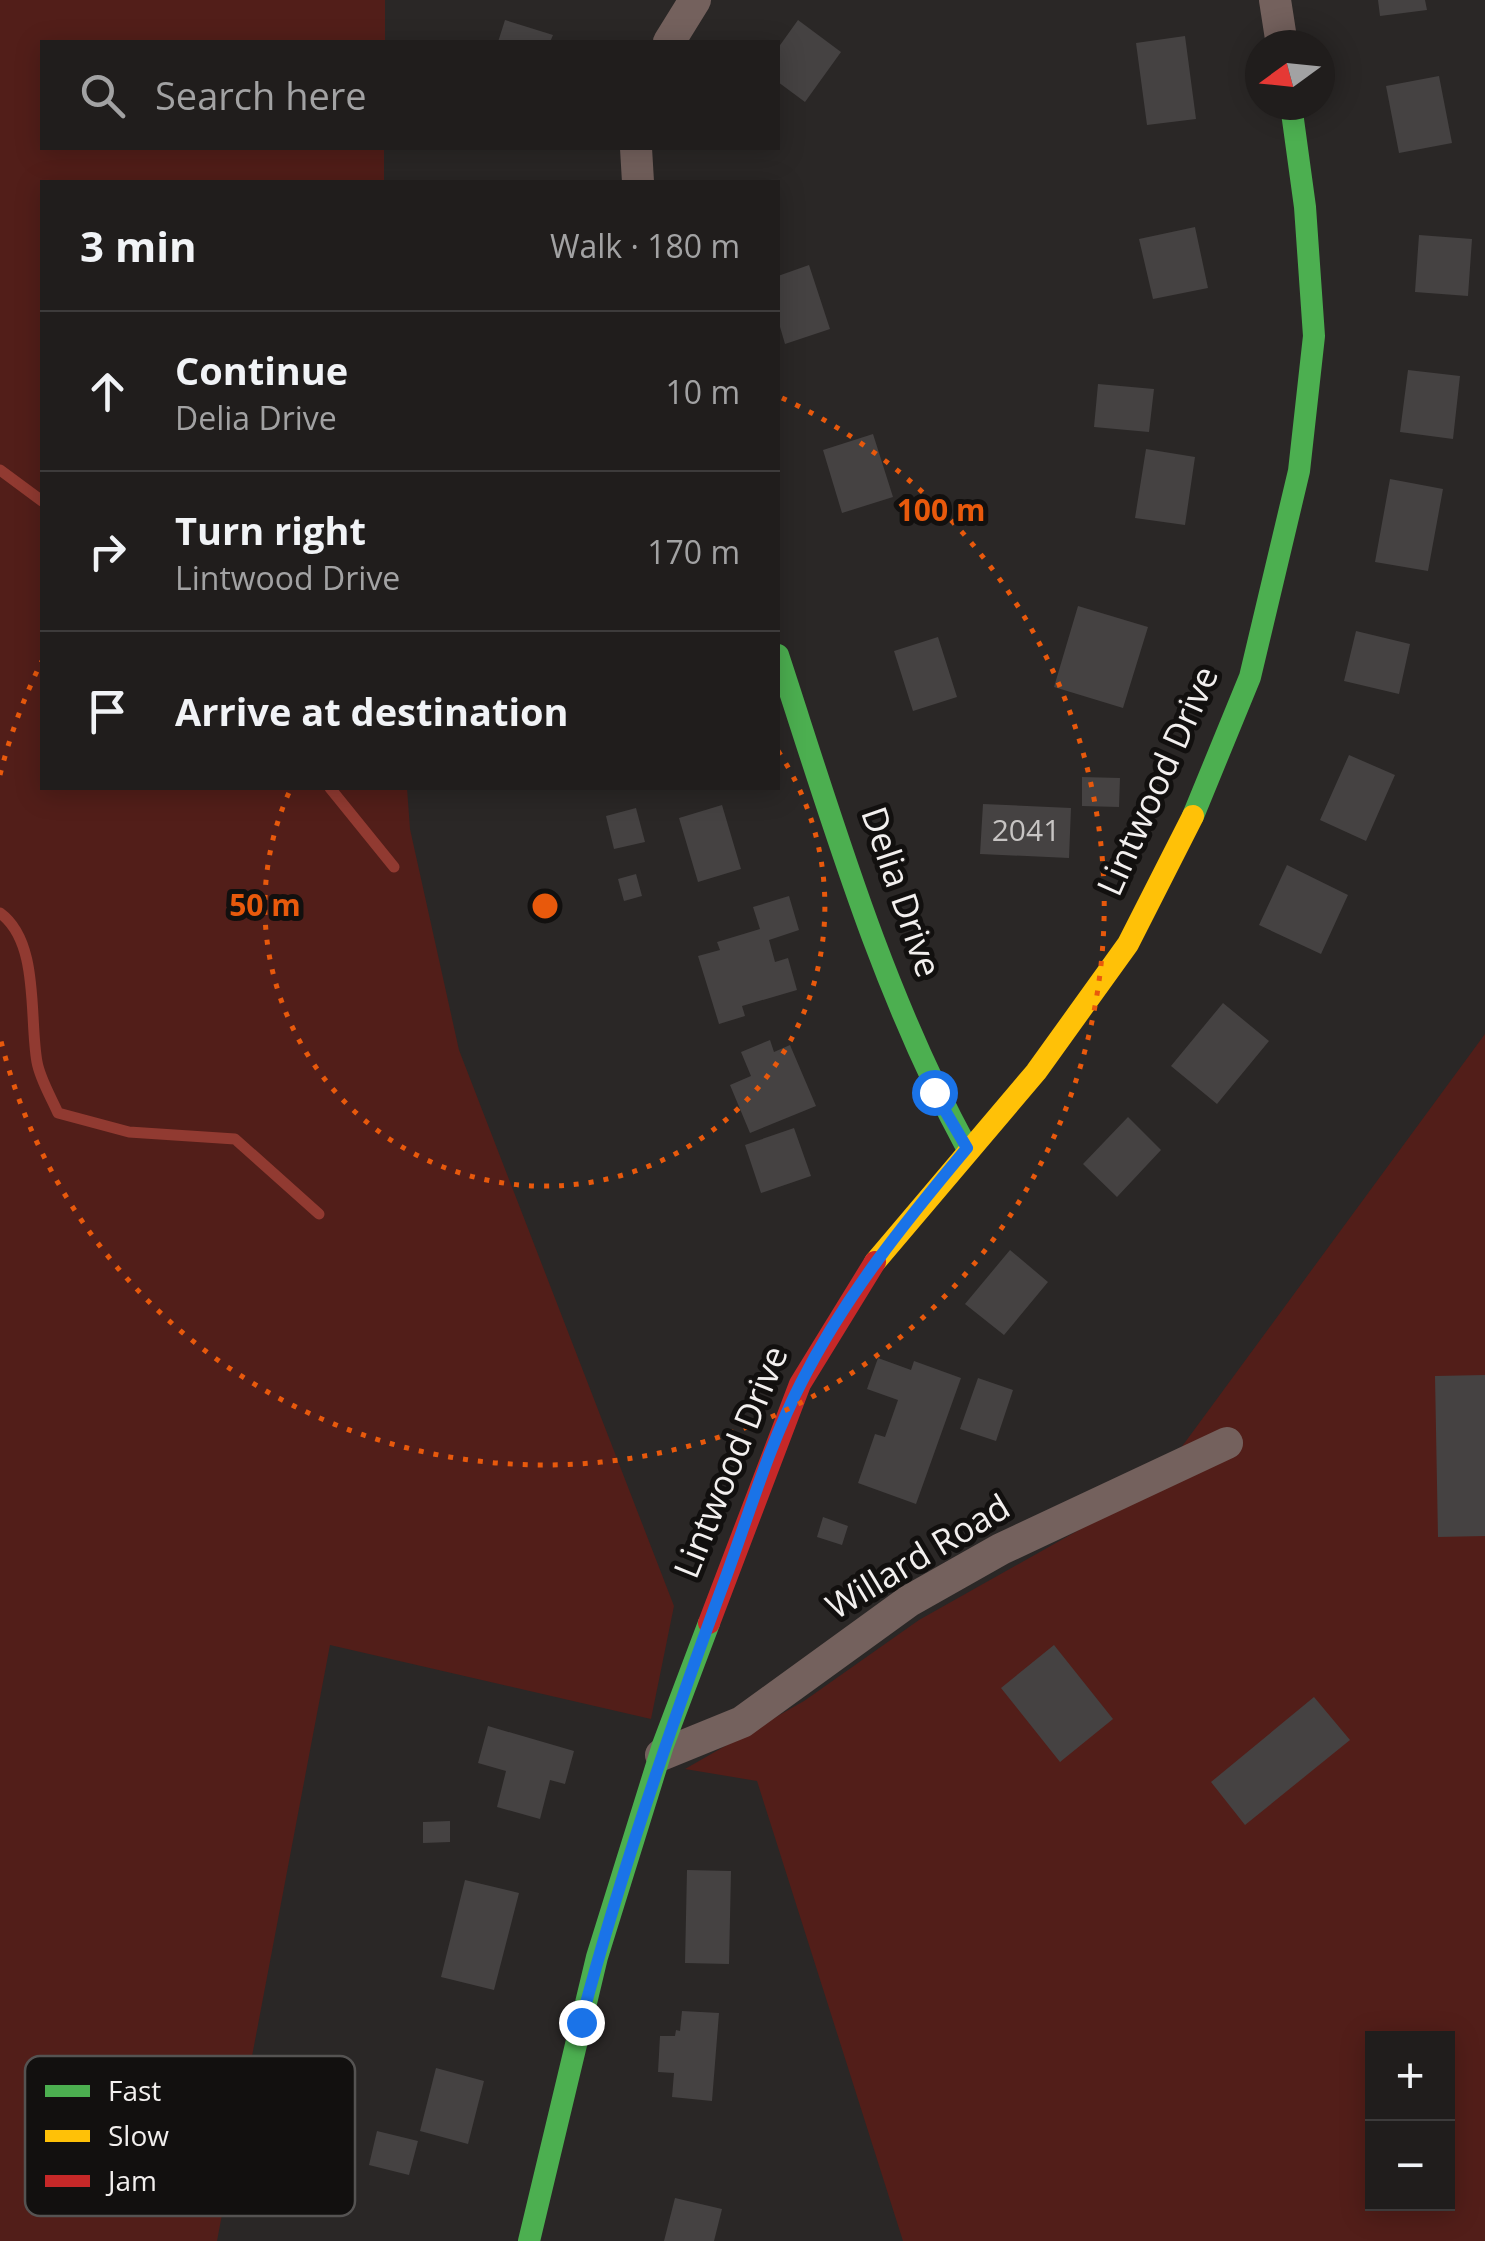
<!DOCTYPE html>
<meta charset="utf-8">
<style>
:root{--surface:#201d1c;--page:#2d2a29;--text:#f1f3f6;--muted:#a2a2a3;--line:#3d3b3b}
body{margin:0;font-family:"Open Sans",sans-serif;background:var(--page);color:var(--text)}
.controls{position:absolute;right:30px;bottom:30px;display:grid;overflow:hidden;border-radius:0px;box-shadow:0 5px 25px #0003}
.controls button{width:90px;height:90px;display:grid;place-items:center;padding:0;border:0;border-bottom:2px solid var(--line);background:var(--surface);color:var(--text);font:50px sans-serif}
.compass{position:absolute;left:1245px;top:30px;width:90px;height:90px;border-radius:50%;background:var(--surface);box-shadow:0 5px 25px #0003;rotate:255deg}
.stop{position:absolute;width:30px;height:30px;margin:-22px;border:8px solid #1a73e8;border-radius:50%;background:#fff}
.stop.end{background:#1a73e8;border-color:#fff;box-shadow:0 2px 10px #0008}
.list{margin:0;padding:0;list-style:none}
h2{display:flex;justify-content:space-between;align-items:center;height:130px;margin:0;padding:0 40px;font-size:42px}
h2 small{font-size:32px;font-weight:400;color:var(--muted)}
.list li{display:grid;grid-template-columns:65px 1fr auto;gap:30px;align-items:center;box-sizing:border-box;height:160px;padding:0 40px;border-top:2px solid var(--line)}
.list b{display:block;font-size:38px;white-space:nowrap}
.list p{margin:0;font-size:32px;white-space:nowrap;color:var(--muted)}
.list em{font-size:32px;font-style:normal;color:var(--muted)}
.icon{flex:none;width:55px;height:55px;fill:none;stroke:currentColor;stroke-width:2;stroke-linecap:round;stroke-linejoin:round}
.map{position:relative;flex:none;width:1485px;height:2241px;overflow:hidden}
.search{position:absolute;background:var(--surface);box-shadow:0 5px 25px #0003;left:40px;top:40px;width:740px;height:110px;display:flex;align-items:center;gap:25px;box-sizing:border-box;padding:0 35px;border-radius:0px;color:var(--muted);font-size:38px}
.panel{position:absolute;background:var(--surface);box-shadow:0 5px 25px #0003;left:40px;top:180px;width:740px;height:610px;border-radius:0px}
.map>svg:first-child{display:block}
.green{fill:#521e19;fill-rule:evenodd}
.lines{fill:none;stroke-linecap:round;stroke-linejoin:round}
.stream{stroke:#913a31;stroke-width:11}
.building{fill:#454242}
.street{stroke:#74615d;stroke-width:32}
.fast{stroke:#4caf50;stroke-width:22}
.slow{stroke:#ffc107;stroke-width:22}
.jam{stroke:#c62828;stroke-width:22}
.route{stroke:#1a73e8;stroke-width:12}
.ring{fill:none;stroke:#e8590c;stroke-width:5;stroke-dasharray:5 10}
.labels{text-anchor:middle;stroke-width:10;stroke-linejoin:round;paint-order:stroke}
.number-label{font-size:30px;fill:#c7c4c3}
.street-label{font-size:35px;fill:#f2efee;stroke:#12100f}
.key{fill:#12100f;stroke:#555352;stroke-width:2.5}
.key-label{font-size:28px;fill:#f2efee}
.centre{fill:#e8590c;stroke:#12100f;stroke-width:5}
.ring-label{font-size:30px;text-anchor:middle;font-weight:bold;fill:#e8590c;stroke:#12100f;stroke-width:10;stroke-linejoin:round;paint-order:stroke}
</style>
<div class="map">
<svg width="1485" height="2241" viewBox="0 0 1485 2241">
<rect width="100%" height="100%" fill="#2a2726"/>
<path class="green" d="M0 0H385V42H42V148H384V182H42V788H407L410 829 459 1050 674 1606 651 1719 330 1645 217 2241H0Z
M1485 1034V2241H903L757 1781 685 1769 804 1701 919 1620 1150 1490ZM1372 2038H1448V2204H1372Z"/>
<g class="lines">
<path class="stream" d="M0 470 42 501
M330 788 394 867
M0 913C40 942 29 1018 37 1062 40 1079 51 1097 58 1113L129 1132 235 1139 319 1214"/>
</g>
<path class="building" d="M1378 0H1425L1427 10 1380 16Z
M505 20 553 35 550 42H498Z
M798 20 841 52 805 102 778 82V48Z
M1185 36 1196 119 1147 125 1136 43Z
M1439 76 1452 143 1399 153 1386 86Z
M1195 227 1208 288 1153 299 1139 239Z
M1419 235 1472 239 1468 296 1415 292Z
M809 265 830 329 785 344 778 320V276Z
M1408 370 1460 376 1453 439 1400 432Z
M1098 384 1154 389 1149 432 1094 427Z
M873 434 893 497 842 513 823 450Z
M1146 449 1195 457 1185 525 1135 518Z
M1390 479 1443 489 1428 571 1375 562Z
M1078 606 1148 627 1123 708 1054 687Z
M1356 631 1410 644 1399 694 1344 681Z
M938 637 957 697 913 711 894 651Z
M1349 755 1395 775 1366 841 1320 820Z
M1082 777 1120 778 1119 807 1082 806Z
M983 804 1071 808 1069 858 980 854Z
M722 805 741 869 698 882 679 818Z
M636 808 645 842 614 849 606 816Z
M1287 865 1348 895 1321 954 1259 925Z
M636 874 642 896 624 901 618 879Z
M789 896 799 930 769 940 775 962 788 958 797 990 742 1006 745 1016 719 1024 698 956 720 950 717 942 760 929 753 907Z
M1223 1003 1269 1041 1217 1104 1171 1066Z
M770 1040 774 1052 790 1045 816 1106 750 1133 730 1085 751 1076 741 1052Z
M1128 1117 1161 1150 1117 1197 1083 1164Z
M794 1128 811 1176 761 1193 745 1145Z
M1010 1250 1048 1282 1004 1335 965 1304Z
M878 1358 911 1370 914 1361 961 1378 916 1504 858 1483 875 1434 885 1437 898 1400 867 1389Z
M1485 1375V1536L1438 1537 1435 1376Z
M978 1378 1013 1390 996 1441 960 1429Z
M823 1517 848 1526 842 1545 817 1537Z
M1054 1645 1113 1719 1060 1762 1001 1688Z
M1314 1697 1350 1740 1245 1825 1211 1782Z
M488 1726 574 1751 565 1784 550 1780 540 1819 497 1807 506 1771 478 1763Z
M450 1821V1842L423 1843V1822Z
M687 1870 731 1871 729 1964 685 1963Z
M465 1880 519 1893 494 1990 441 1977Z
M682 2011 719 2013 712 2101 672 2097 674 2073 658 2072 660 2036H675L676 2030 680 2031Z
M436 2068 484 2081 468 2144 420 2131Z
M377 2131 418 2141 409 2175 369 2165Z
M675 2198 722 2209 714 2241H664Z"/>
<g class="lines">
<path class="street" d="M1275 0 1282 45
M669 42 695 0
M636 148 638 182
M661 1755 742 1722 909 1601 1001 1549 1227 1443"/>
<path class="fast" d="M778 655C833 823 882 992 967 1148
M1193 816 1250 677 1299 471 1314 336 1305 207 1291 105
M529 2241 597 1957 663 1745 709 1623"/>
<path class="slow" d="M875 1262 1036 1072 1128 944 1193 816"/>
<path class="jam" d="M709 1623 800 1384 875 1262"/>
</g>
<g class="lines">
<path class="route" d="M581 2022C621 1870 672 1722 727 1574 750 1511 770 1443 801 1383 845 1296 905 1222 967 1148L934 1092"/>
</g>
<g class="ring">
<path d="M778 751A280 280 0 1 1 291 788"/>
<path d="M0 775A560 560 0 0 1 42 661M782 398A560 560 0 1 1 0 1037"/>
</g>
<g class="labels">
<g class="number-label">
<text x="1026" y="841">2041</text>
</g>
<g class="street-label">
<text transform="translate(1158 781) rotate(-66)" y="12">Lintwood Drive</text>
<text transform="translate(901 892) rotate(71)" y="12">Delia Drive</text>
<text transform="translate(731 1462) rotate(-68)" y="12">Lintwood Drive</text>
<text transform="translate(918 1557) rotate(-31)" y="12">Willard Road</text>
</g>
</g>
<rect x="25" y="2056" width="330" height="160" rx="15" class="key"/>
<rect x="45" y="2085" width="45" height="12" fill="#4caf50"/>
<rect x="45" y="2130" width="45" height="12" fill="#ffc107"/>
<rect x="45" y="2175" width="45" height="12" fill="#c62828"/>
<g class="key-label">
<text x="108" y="2101">Fast</text>
<text x="108" y="2146">Slow</text>
<text x="108" y="2191">Jam</text>
</g>
<circle cx="545" cy="906" r="15" class="centre"/>
<g class="ring-label">
<text x="941" y="521">100 m</text>
<text x="265" y="916">50 m</text>
</g>
</svg>
<div class="controls">
<button>+</button>
<button>−</button>
</div>
<svg class="compass" viewBox="-18 -18 36 36"><path d="M0-13l5 13h-10z" fill="#e53935"/><path d="M0 13l5-13h-10z" fill="#a2a2a3"/></svg>
<div class="stop" style="left:934px;top:1092px"></div>
<div class="stop end" style="left:581px;top:2022px"></div>
<div class="search"><svg class="icon" aria-label="search" viewBox="0 0 24 24"><circle cx="10" cy="10" r="6"/><path d="M15 15l6 6"/></svg>Search here</div>
<section class="panel">
<h2>3 min<small>Walk · 180 m</small></h2>
<ul class="list">
<li><svg class="icon" aria-label="ahead" viewBox="0 0 24 24"><path d="M12 20V5M6 11l6-6 6 6"/></svg><div><b>Continue</b><p>Delia Drive</p></div><em>10 m</em></li>
<li><svg class="icon" aria-label="right" viewBox="0 0 24 24"><path d="M7 20v-9h11M14 6l5 5-5 5"/></svg><div><b>Turn right</b><p>Lintwood Drive</p></div><em>170 m</em></li>
<li><svg class="icon" aria-label="arrive" viewBox="0 0 24 24"><path d="M6 21V4h12l-3 4 3 4H6"/></svg><div><b>Arrive at destination</b></div></li>
</ul>
</section>
</div>
